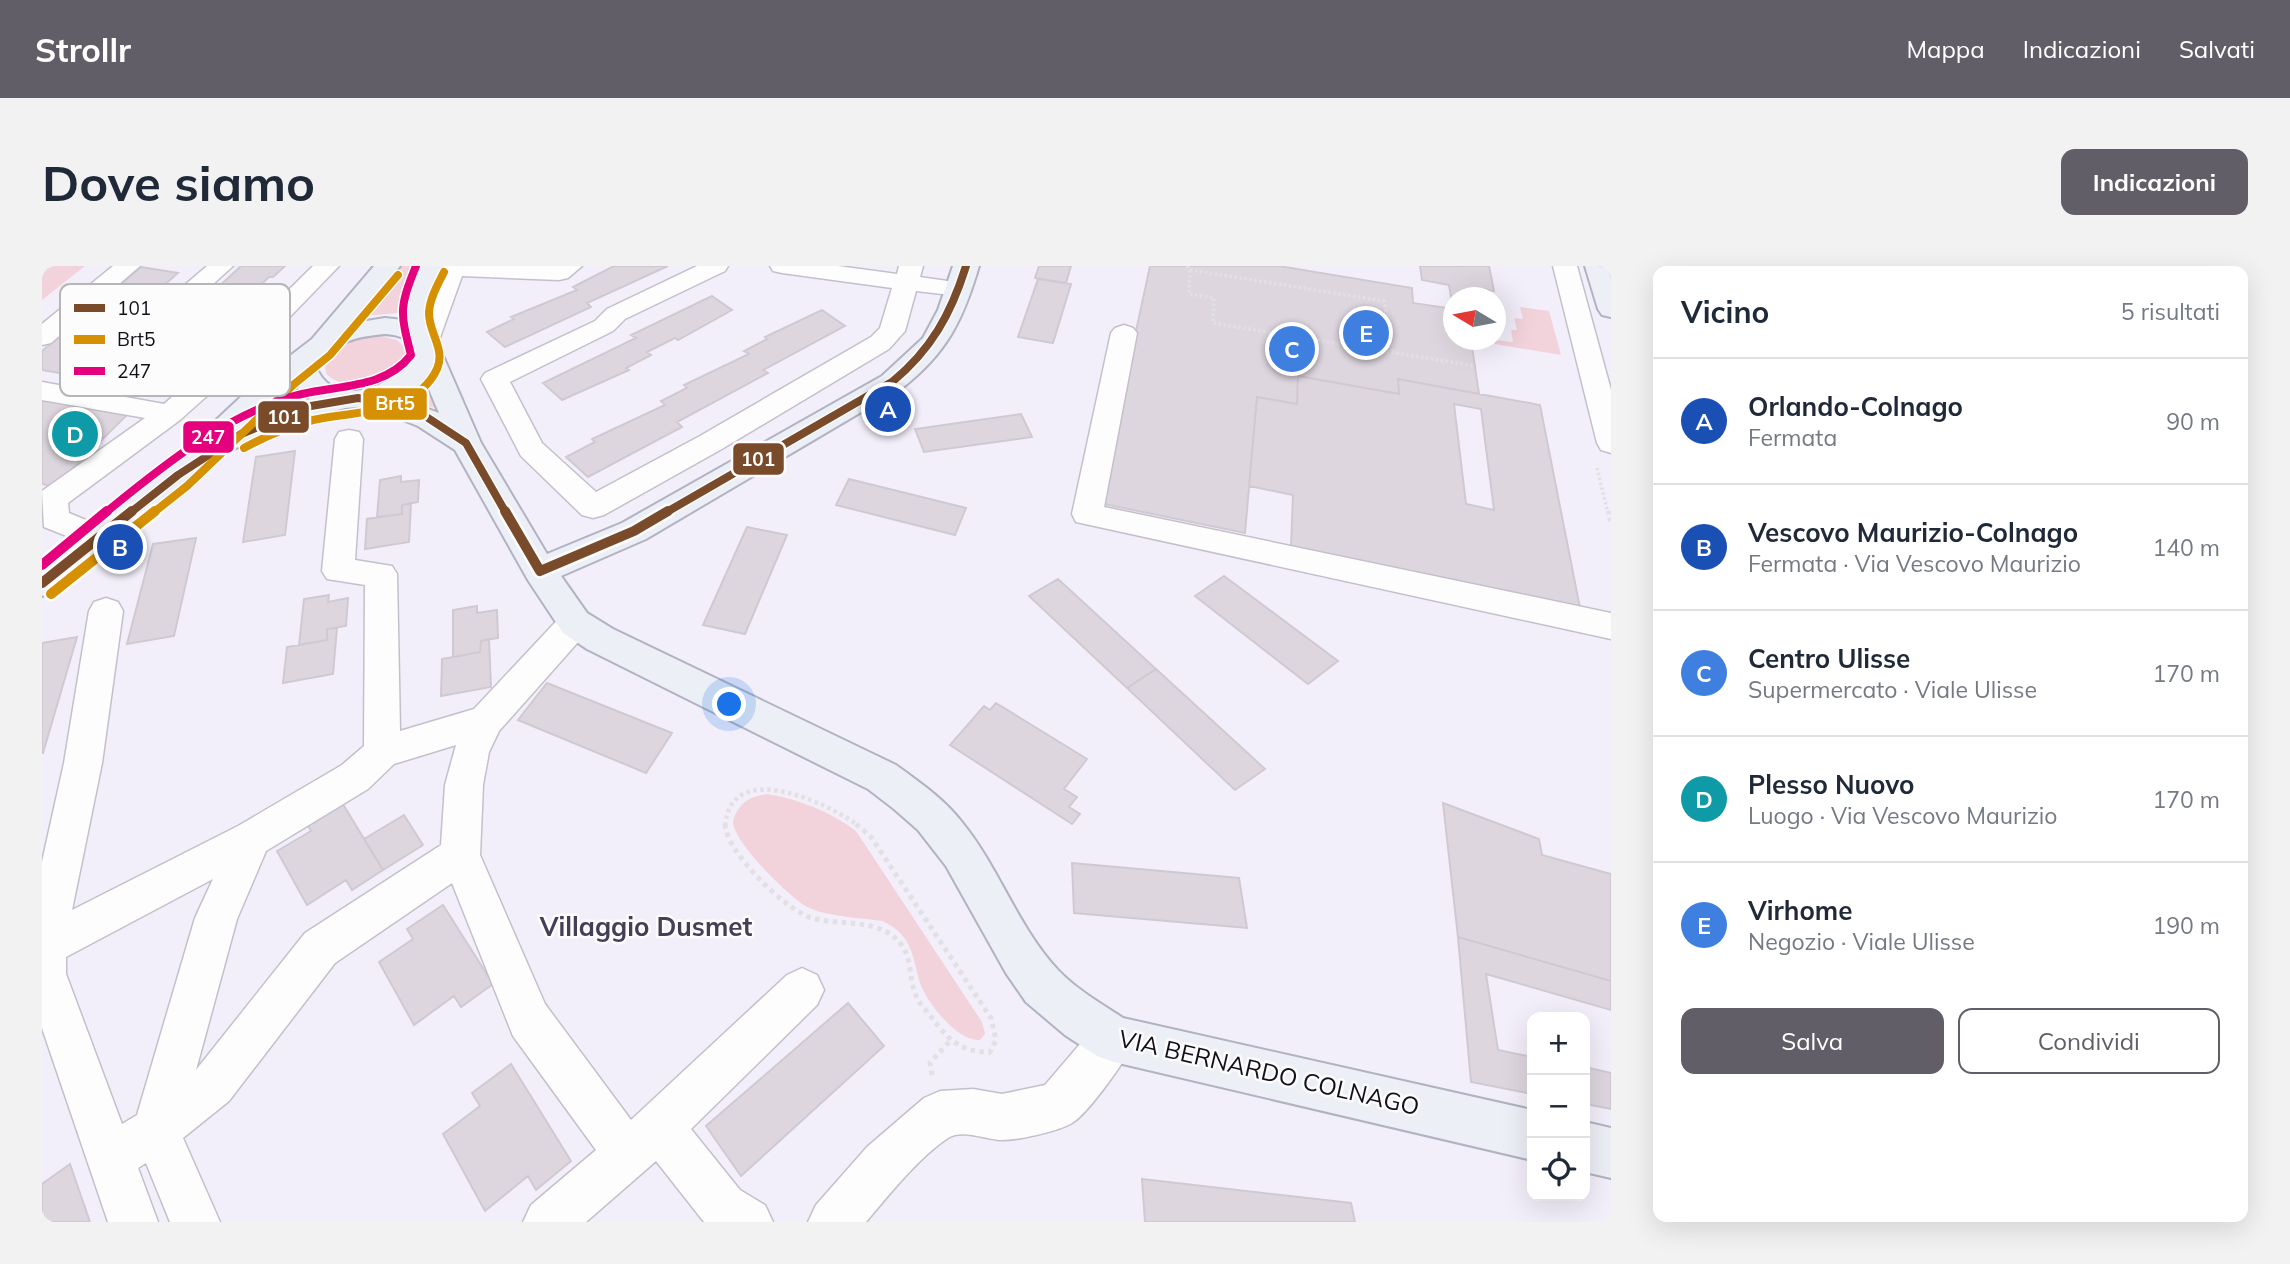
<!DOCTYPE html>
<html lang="it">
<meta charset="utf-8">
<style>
:root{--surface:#fff;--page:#f2f2f3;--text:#1f2937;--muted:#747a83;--line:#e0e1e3;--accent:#625e68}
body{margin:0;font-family:Mulish,sans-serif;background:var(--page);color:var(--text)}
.controls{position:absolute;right:21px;bottom:21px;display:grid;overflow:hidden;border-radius:14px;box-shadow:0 7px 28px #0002}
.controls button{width:63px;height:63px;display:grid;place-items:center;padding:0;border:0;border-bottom:2px solid var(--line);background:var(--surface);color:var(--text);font:35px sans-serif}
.compass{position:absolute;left:1401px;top:21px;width:63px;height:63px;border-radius:50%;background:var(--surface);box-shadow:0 7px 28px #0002;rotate:280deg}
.you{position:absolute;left:688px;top:439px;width:24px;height:24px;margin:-18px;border:5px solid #fff;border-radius:50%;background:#1a73e8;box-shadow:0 0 0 10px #1a73e833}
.badge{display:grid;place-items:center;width:46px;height:46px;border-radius:50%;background:var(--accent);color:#fff;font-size:23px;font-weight:700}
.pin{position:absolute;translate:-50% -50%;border:4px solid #fff;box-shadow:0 2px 7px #0006}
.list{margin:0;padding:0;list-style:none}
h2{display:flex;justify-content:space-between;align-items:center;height:91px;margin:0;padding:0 28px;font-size:30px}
h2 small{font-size:23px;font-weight:400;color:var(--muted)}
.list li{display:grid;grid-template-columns:46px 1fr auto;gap:21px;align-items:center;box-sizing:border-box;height:126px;padding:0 28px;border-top:2px solid var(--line)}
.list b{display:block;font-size:26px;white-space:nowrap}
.list p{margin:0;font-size:23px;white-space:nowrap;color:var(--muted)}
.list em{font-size:23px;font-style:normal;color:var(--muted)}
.actions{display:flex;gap:14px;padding:21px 28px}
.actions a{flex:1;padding:16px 0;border:2px solid var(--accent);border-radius:14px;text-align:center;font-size:24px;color:var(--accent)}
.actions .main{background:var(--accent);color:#fff}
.icon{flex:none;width:38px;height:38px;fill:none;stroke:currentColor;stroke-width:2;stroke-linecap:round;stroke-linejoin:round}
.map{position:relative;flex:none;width:1569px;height:956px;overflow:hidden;border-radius:14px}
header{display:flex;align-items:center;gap:42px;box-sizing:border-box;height:98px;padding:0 35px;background:var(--accent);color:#fff}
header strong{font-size:33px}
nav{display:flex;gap:38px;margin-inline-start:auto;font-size:24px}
.intro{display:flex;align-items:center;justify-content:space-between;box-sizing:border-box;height:168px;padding:0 42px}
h1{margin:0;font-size:49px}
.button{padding:18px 32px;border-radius:14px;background:var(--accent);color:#fff;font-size:24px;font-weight:700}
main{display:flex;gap:42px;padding:0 42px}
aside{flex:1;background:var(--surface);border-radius:14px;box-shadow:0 7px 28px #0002}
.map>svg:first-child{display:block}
.green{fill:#f2d2db}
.building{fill:#ded6df;stroke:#d1c9d2;stroke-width:2;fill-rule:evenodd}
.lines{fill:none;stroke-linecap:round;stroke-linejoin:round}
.minor-casing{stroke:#c4c0cb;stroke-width:3}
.major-casing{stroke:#b1b2c2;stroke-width:4}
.path-far2{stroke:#e1e0e3;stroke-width:3.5;stroke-dasharray:2.5 2.5;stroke-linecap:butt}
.path-far1{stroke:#e1e0e3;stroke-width:4.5;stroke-dasharray:3.5 3.5;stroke-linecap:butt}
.path{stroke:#e1e0e3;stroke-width:5;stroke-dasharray:4.5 4.5;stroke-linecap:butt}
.minor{fill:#fdfdfe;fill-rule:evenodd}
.major{fill:#edeff6;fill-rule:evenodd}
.bus-1-far1-casing{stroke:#fcfcfc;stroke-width:11}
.bus-1-casing{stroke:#fcfcfc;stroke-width:15}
.bus-2-far1-casing{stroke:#fcfcfc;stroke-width:11}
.bus-2-casing{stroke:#fcfcfc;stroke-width:15}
.bus-3-far1-casing{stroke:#fcfcfc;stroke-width:11}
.bus-3-casing{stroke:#fcfcfc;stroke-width:15}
.bus-1-far1{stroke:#7a4b2a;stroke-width:8}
.bus-1{stroke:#7a4b2a;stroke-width:10}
.bus-2-far1{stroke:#d59004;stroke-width:8}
.bus-2{stroke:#d59004;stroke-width:10}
.bus-3-far1{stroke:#e5007d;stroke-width:8}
.bus-3{stroke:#e5007d;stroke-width:10}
.labels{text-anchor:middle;stroke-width:5;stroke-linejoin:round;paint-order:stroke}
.street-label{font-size:24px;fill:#14101a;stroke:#fcfcfc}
.neighbourhood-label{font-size:26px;font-weight:bold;fill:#473d57;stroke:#fcfcfc}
.key{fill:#fcfcfc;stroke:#b6b5b8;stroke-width:2}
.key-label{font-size:19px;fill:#14101a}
.line-badge{stroke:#fcfcfc;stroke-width:2.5}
.badge-label{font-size:19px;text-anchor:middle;font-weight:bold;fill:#fff}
</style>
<header>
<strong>Strollr</strong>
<nav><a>Mappa</a><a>Indicazioni</a><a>Salvati</a></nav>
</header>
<div class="intro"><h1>Dove siamo</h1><a class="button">Indicazioni</a></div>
<main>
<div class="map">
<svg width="1569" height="956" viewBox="0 0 1569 956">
<rect width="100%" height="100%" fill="#f3effa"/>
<path class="green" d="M0 0H43L0 34Z
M358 0H373L357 47 320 50Z
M1478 41 1507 45 1519 89 1453 78 1452 74 1471 76 1469 64H1475L1472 52 1481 53Z
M339 70 355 74 364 83C366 116 302 130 284 107L283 95C295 75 317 70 339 70Z
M380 117H387L397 143 362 133 364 127Z
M244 118 258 135 208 153Z
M725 528C757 533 789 546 814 565L940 756 943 768 938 774C916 776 885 737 878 717 870 690 871 669 840 655 819 652 782 650 765 641 747 631 690 575 691 555 697 537 706 531 725 528Z"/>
<path class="building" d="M199 0H243L231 11H227L114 120 20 104 17 107 0 104V85L99 1 136 7 77 59 122 66 128 61H133Z
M572 0H626L545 37 549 41 463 81 445 66 472 53 469 51 535 24 531 21Z
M997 0H1029L1024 17 993 12Z
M1108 0H1237L1370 22 1371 37 1412 43V74H1429L1437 128 1356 113 1357 128 1256 110 1255 138 1215 131 1203 267 1057 237Z
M1378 0H1447L1452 25 1432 22 1433 32 1409 31 1407 19 1380 14Z
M996 13 1029 18 1011 77 976 71Z
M670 30 690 44 636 74 633 72 605 86 609 89 584 102 587 104 520 134 501 117 594 72 589 69Z
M780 44 803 60 721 104 726 107 635 156 640 161 546 211 524 191 553 176 550 173 623 139 619 135 645 122 642 119 707 88 702 85 725 73 723 71Z
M1256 110 1357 128 1356 113 1498 139 1538 342 1249 281 1251 229 1207 220 1215 131 1255 138ZM1412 138 1439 143 1452 244 1424 238Z
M0 133 87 147 12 221 0 218Z
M979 148 990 171 882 186 873 163Z
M253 185 243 269 201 276 214 191Z
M359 210V216L377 214 376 236 360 239V248L335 251 338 214Z
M807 213 924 242 913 269 794 239Z
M369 237 367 276 323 283 325 253 360 248V239Z
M705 261 745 269 703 368 661 359Z
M154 272 132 370 85 378 111 278Z
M1182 310 1296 395 1266 418 1153 330Z
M1016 313 1114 403 1085 422 987 330Z
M287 329 286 336 306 332 304 360 285 363V374L257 379 262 333Z
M435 340V347L455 344 456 372 439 375 438 386 411 391V344Z
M295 362 291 408 241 417 245 381 285 374V363Z
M35 371 1 487H0V377Z
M447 373 449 421 399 430 400 393 438 386 439 375Z
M1114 403 1223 503 1193 524 1085 422Z
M505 417 630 467 604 507 476 454Z
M954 437 1045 493 1022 523 1035 531 1027 541 1038 548 1030 558 908 479 942 440 948 444Z
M299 535 341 604 310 624 304 614 265 639 235 585 269 565 264 556Z
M1401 537 1497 573 1500 589 1569 608V715L1416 671Z
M362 549 381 579 341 604 322 573Z
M1030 597 1197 612 1205 662 1032 647Z
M401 639 451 718 419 741 412 730 372 759 337 696 371 673 365 663Z
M1416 671 1569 715V744L1444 708 1456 784 1490 791V828L1429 816Z
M806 737 842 780 699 910 664 860Z
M469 798 529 895 494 924 486 910 443 945 401 868 438 840 430 827Z
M1543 801 1569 807V843L1543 838Z
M28 898 48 956H0V918Z
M1100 913 1309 937 1313 956H1103Z"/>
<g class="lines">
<g class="minor-casing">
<path id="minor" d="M71 0H98L9 77 0 79V58Z
M165 0H191L135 51 126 54 117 51 113 46 117 41Z
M271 0H297L213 87 138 154 26 237 27 247 68 264 73 272 68 280 57 283 2 261 0 225 103 152 0 134V116L122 138 195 75Z
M399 0H540L526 12 517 14 420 10 396 77 392 83 383 85 374 83 370 77Z
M655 0H686L683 5 583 53 571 65 468 116 500 177 554 226 658 170 829 71 838 62 850 22 740 7 731 5 728 0H796L855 8 857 0H881L878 11 926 18 929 23 926 28 917 30 874 25 863 65 847 83 678 184 562 249 551 252 540 249 479 190 439 113 443 107 553 55 565 43Z
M1511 0H1535L1569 124V187L1559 184 1555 177Z
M1082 59 1091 62 1095 67 1062 241 1569 347V373L1034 256 1030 248 1069 67 1073 62Z
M307 164 317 166 321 173 313 294 350 300 355 308 358 465 432 443 521 348 533 344 545 348 550 357 545 366 457 465 447 486 441 519 438 589 503 738 589 854 745 709 760 702 775 709 782 724 775 739 649 863 698 924 723 939 731 956H662L614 895 544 956H481L489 939 554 884 471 770 410 617 293 697 187 835 141 872 178 956H128L104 897 96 902 116 956H66L0 762V596L22 497 47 345 52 336 64 332 76 336 81 345 60 497 30 644 196 560 300 499 322 480 323 319 285 313 280 305 293 173 297 166ZM414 479 403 519 399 579 263 667 154 804 195 653 224 585 326 523 352 498ZM171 613 153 652 95 849 80 858 24 708V691Z
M1072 751 1088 757 1094 773C1087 790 1046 848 1030 857 1017 865 974 875 958 874 942 873 920 863 906 872 877 891 846 930 824 956H766L774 939 825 881 882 832 898 825 931 823 960 828 1003 819 1056 757Z"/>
</g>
<g class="major-casing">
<path id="major" d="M332 0H358L312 57 343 52 362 54 365 27 376 0H402L390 35 392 69 439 177 505 288 580 257 840 110 881 72 896 44 911 0H937C921 54 905 87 860 122L604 273 519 310 545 347 571 363 854 499C877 516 901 532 919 555 957 601 975 660 1016 704 1034 723 1058 737 1081 752L1490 844V894L1072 796 1055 790 1023 769 984 736 964 707 904 600 876 564 852 543 826 523 545 383 521 367 486 314 413 184 376 160 343 147 315 141 303 142 251 156 201 180 190 183 183 181C130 234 70 279 12 326L0 330V299L110 214 218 113 270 73ZM343 68C423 74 304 166 275 103 292 75 312 71 343 68ZM251 114 258 126 268 133 231 142 213 151ZM383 114 397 147 357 132Z
M1543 0H1569V51L1560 49 1556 43Z
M1543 856 1569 862V912L1543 906Z"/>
</g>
<path class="path-far2" d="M1145 0 1148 4 1147 28 1172 32 1171 57 1433 100
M1148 4 1342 35 1351 87
M1555 202 1566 247"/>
<path class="path-far1" d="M1566 245 1569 259
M683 560C689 491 786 537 817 560"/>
<path class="path" d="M683 558C684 586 741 641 767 651 799 662 839 649 861 681 870 695 867 712 873 727 876 736 882 742 888 749 904 772 919 787 948 786L954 774 949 752 829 571 814 558
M890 809 888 797 907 776"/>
<use href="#minor" class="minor"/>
<use href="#major" class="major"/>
<g class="bus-1-far1-casing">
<path id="bus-1-far1" d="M88 247 136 209 199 168 269 140 316 132 342 136 383 150 424 177 464 247
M623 247 850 116C889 84 909 48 924 0"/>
</g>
<g class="bus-1-casing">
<path id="bus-1" d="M463 245 498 305 592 265 626 245
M0 317 90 245"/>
</g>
<g class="bus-2-far1-casing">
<path id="bus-2-far1" d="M202 182C224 170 247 160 271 154 313 145 374 148 395 103 404 83 386 66 387 46 388 32 396 18 402 6
M111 247 145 220 251 119 288 89 356 9"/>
</g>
<g class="bus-2-casing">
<path id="bus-2" d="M9 328 113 245"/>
</g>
<g class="bus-3-far1-casing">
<path id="bus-3-far1" d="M63 247C121 200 186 146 260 128 298 119 344 122 369 89 358 46 357 42 374 0"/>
</g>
<g class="bus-3-casing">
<path id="bus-3" d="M0 299 65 245"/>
</g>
<use href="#bus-1-far1" class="bus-1-far1"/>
<use href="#bus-1" class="bus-1"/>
<use href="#bus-2-far1" class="bus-2-far1"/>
<use href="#bus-2" class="bus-2"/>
<use href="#bus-3-far1" class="bus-3-far1"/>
<use href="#bus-3" class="bus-3"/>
</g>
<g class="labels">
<g class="street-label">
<text transform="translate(1227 807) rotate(13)" y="8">VIA BERNARDO COLNAGO</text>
</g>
<g class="neighbourhood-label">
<text x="604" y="670">Villaggio Dusmet</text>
</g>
</g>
<rect x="18" y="18" width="230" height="112" rx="10" class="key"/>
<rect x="32" y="38" width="31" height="8" fill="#7a4b2a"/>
<rect x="32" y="69" width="31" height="9" fill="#d59004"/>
<rect x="32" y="101" width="31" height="8" fill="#e5007d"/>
<g class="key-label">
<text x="75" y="49">101</text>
<text x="75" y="80">Brt5</text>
<text x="75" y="112">247</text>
</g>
<g class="line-badge">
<rect x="320" y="121" width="66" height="34" rx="7" fill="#d59004"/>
<rect x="215" y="134" width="53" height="34" rx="7" fill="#7a4b2a"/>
<rect x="140" y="154" width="53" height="34" rx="7" fill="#e5007d"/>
<rect x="690" y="176" width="53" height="34" rx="7" fill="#7a4b2a"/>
</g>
<g class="badge-label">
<text x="353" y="144">Brt5</text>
<text x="242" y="158">101</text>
<text x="166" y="178">247</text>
<text x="716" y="200">101</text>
</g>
</svg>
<div class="controls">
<button>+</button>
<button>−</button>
<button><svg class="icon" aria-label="locate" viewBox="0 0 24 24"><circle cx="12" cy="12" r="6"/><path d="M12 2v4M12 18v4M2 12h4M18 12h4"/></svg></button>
</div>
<svg class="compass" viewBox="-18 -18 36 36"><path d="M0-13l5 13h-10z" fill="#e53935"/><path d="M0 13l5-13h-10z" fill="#747a83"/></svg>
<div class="you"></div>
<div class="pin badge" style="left:846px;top:143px;background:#1a4fb4">A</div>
<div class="pin badge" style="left:78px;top:281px;background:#1a4fb4">B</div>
<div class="pin badge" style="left:1250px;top:83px;background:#3f7fe0">C</div>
<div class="pin badge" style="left:33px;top:168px;background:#0f9aa8">D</div>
<div class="pin badge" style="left:1324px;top:67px;background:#3f7fe0">E</div>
</div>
<aside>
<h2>Vicino<small>5 risultati</small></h2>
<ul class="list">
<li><span class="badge" style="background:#1a4fb4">A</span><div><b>Orlando-Colnago</b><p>Fermata</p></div><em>90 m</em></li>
<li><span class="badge" style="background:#1a4fb4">B</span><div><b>Vescovo Maurizio-Colnago</b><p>Fermata · Via Vescovo Maurizio</p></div><em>140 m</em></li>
<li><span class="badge" style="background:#3f7fe0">C</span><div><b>Centro Ulisse</b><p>Supermercato · Viale Ulisse</p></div><em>170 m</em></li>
<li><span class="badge" style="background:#0f9aa8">D</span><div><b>Plesso Nuovo</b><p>Luogo · Via Vescovo Maurizio</p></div><em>170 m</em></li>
<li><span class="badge" style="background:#3f7fe0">E</span><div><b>Virhome</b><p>Negozio · Viale Ulisse</p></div><em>190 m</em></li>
</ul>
<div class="actions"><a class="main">Salva</a><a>Condividi</a></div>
</aside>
</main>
